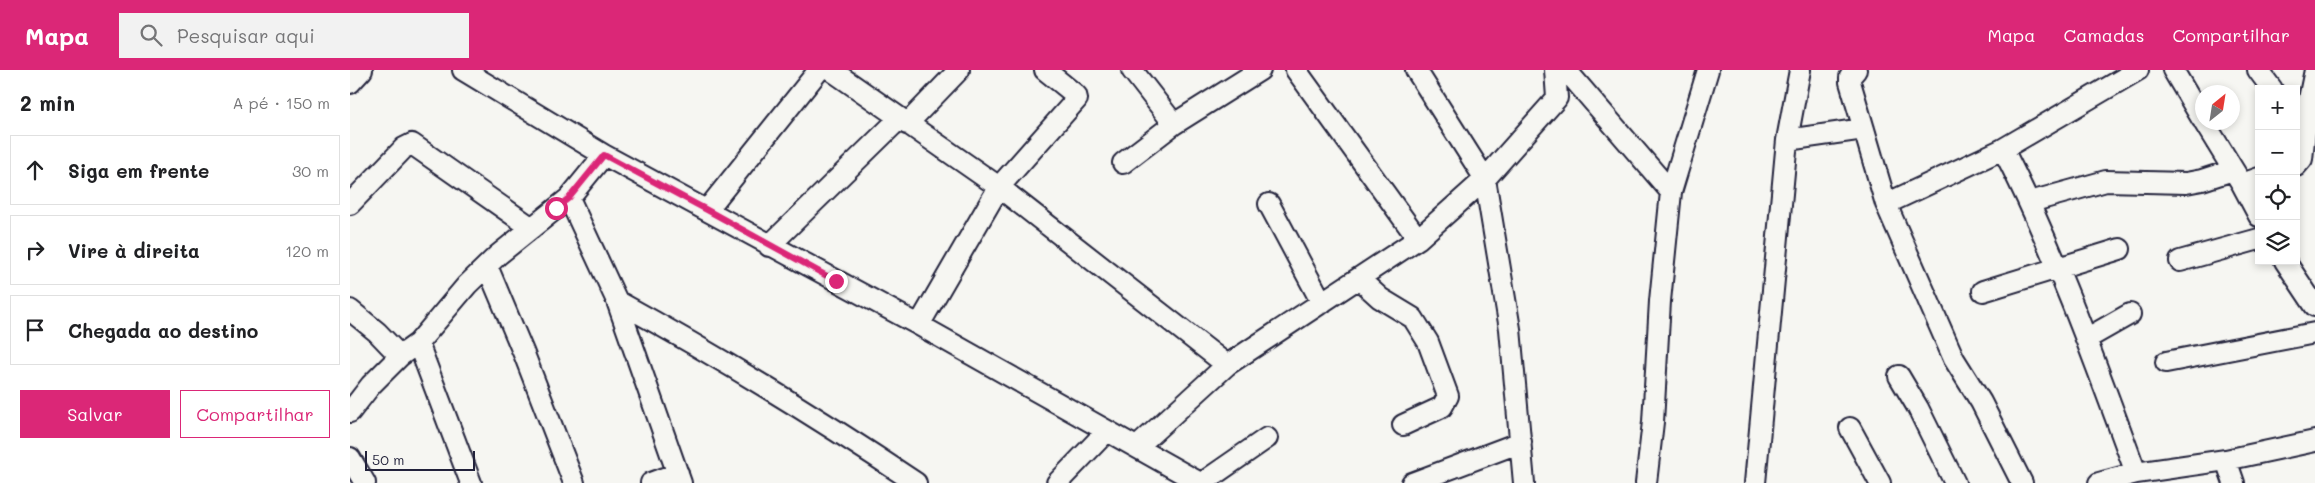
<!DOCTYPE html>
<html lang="pt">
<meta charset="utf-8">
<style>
:root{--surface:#fff;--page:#f2f2f2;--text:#202124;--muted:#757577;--line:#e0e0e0;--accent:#db2777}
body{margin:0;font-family:Mali,sans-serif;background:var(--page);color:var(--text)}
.controls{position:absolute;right:15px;top:15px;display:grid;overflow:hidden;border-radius:0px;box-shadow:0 2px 8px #0003}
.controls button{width:45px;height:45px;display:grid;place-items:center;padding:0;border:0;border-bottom:1px solid var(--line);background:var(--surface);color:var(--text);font:25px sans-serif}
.compass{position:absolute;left:1845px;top:15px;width:45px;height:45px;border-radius:50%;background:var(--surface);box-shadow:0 2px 8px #0003;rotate:30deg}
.scale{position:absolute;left:15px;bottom:12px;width:110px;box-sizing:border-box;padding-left:5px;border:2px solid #22223b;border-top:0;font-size:14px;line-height:18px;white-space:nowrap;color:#22223b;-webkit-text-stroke:4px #f6f6f2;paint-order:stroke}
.stop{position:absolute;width:15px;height:15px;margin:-11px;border:4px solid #db2777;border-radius:50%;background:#fff}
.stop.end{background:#db2777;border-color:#fff;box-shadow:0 1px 5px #0008}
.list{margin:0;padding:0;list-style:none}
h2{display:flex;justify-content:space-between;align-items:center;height:65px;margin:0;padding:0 20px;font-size:21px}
h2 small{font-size:16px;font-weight:400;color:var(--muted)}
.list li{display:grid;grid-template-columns:32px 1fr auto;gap:15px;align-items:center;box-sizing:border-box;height:70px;margin:0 10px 10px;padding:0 10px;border:1px solid var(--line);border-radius:0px}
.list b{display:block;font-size:19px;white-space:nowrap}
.list em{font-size:16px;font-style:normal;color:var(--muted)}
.actions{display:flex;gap:10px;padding:15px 20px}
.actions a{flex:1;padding:11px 0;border:1px solid var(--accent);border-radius:0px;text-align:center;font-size:18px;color:var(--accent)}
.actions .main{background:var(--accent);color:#fff}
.icon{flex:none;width:28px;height:28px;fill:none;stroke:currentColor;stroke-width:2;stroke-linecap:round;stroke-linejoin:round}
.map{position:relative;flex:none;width:1965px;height:413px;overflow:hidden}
header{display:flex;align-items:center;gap:30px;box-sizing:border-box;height:70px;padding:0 25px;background:var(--accent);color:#fff}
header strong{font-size:24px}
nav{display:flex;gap:28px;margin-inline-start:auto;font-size:18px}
.search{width:350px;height:45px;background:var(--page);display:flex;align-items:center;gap:12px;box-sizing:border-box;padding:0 18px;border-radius:0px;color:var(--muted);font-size:19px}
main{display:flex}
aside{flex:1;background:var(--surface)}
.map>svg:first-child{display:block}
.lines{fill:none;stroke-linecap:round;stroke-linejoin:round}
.minor-casing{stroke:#22223b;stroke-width:24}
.minor{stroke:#f6f6f2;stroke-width:20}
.route{stroke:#db2777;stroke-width:6}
</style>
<header>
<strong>Mapa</strong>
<div class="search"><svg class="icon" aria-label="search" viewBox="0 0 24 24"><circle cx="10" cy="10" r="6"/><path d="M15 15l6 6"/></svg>Pesquisar aqui</div>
<nav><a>Mapa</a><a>Camadas</a><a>Compartilhar</a></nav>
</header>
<main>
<aside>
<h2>2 min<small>A pé · 150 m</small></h2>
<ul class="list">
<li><svg class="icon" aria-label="ahead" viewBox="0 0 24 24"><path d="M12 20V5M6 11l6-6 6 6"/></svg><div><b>Siga em frente</b></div><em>30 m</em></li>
<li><svg class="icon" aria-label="right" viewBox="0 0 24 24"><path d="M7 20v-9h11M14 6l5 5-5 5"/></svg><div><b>Vire à direita</b></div><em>120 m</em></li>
<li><svg class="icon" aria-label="arrive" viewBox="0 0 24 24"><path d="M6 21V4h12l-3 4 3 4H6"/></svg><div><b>Chegada ao destino</b></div></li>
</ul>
<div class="actions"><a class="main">Salvar</a><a>Compartilhar</a></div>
</aside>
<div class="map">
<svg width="1965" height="413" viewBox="0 0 1965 413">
<rect width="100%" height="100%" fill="#f6f6f2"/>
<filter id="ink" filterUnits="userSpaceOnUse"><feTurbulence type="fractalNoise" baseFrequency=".02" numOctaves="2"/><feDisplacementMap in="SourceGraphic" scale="10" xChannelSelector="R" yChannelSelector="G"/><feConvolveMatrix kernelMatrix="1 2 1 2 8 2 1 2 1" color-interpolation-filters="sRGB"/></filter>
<g filter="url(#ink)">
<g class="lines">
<g class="minor-casing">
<path id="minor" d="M113 0 254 85 569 255 850 413
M481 0 649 117 877 295
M782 0 824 54
M946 0 1068 169
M1066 0 1135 109 1160 259 1174 413
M1216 0 1321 122
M1506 0 1500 7V12L1536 134 1604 289 1631 332 1672 413
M1823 0 1852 49
M1908 0 1922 19
M0 13 12 0
M1854 52 1892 114 1909 146
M557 54 609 0
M1437 70 1514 59
M1653 79C1706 183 1746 294 1786 403
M773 93 824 54 910 0
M1946 96 1952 89 1958 34 1965 0
M1892 114 1909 108
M219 128 267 231 331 413
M1680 132 1756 111 1836 113 1852 110 1883 100
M0 134 54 78 62 74 182 158
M919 134 972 233
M1536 134 1653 79 1788 0
M357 140 469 0
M419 176 549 49
M1830 191 1909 169
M1935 191 1965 236
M137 196 174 284 224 413
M1009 209 1030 228 1063 248 1078 272 1098 326 1092 337 1053 355
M1633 221 1770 179
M267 231C369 287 469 348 566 413
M0 240 27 262 50 286
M569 255 649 117 727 29 726 25 695 0
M1736 269 1780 244
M68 273 121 413
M1816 292 1965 263
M1549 306 1568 338 1605 413
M0 342 21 315 50 286 68 273 117 215 148 185 219 128 254 85
M1500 358 1530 413
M787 377 877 295 1068 169 1135 109 1207 28 1205 0
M0 388 15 413
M1876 390 1884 413
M301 413 328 403
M707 413 756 362
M852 413 917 368
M1062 413 1171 372
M1296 413 1303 352 1310 231 1321 122 1358 0
M1405 413 1437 70 1450 0
M1749 413 1786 403 1876 390 1965 371"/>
</g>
<use href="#minor" class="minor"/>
</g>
</g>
<g class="lines" filter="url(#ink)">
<path class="route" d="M206 138 219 128 254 85 357 140 486 211"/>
</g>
</svg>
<div class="controls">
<button>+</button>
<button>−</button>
<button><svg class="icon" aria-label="locate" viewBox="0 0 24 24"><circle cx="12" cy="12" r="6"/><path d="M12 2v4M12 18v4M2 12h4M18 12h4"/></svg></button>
<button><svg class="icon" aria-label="layers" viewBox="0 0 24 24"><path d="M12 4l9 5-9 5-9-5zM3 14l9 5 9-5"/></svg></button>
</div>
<svg class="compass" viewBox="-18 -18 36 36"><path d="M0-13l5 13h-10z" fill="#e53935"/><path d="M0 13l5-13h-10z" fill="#757577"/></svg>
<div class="scale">50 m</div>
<div class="stop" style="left:206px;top:138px"></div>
<div class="stop end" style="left:486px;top:211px"></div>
</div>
</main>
